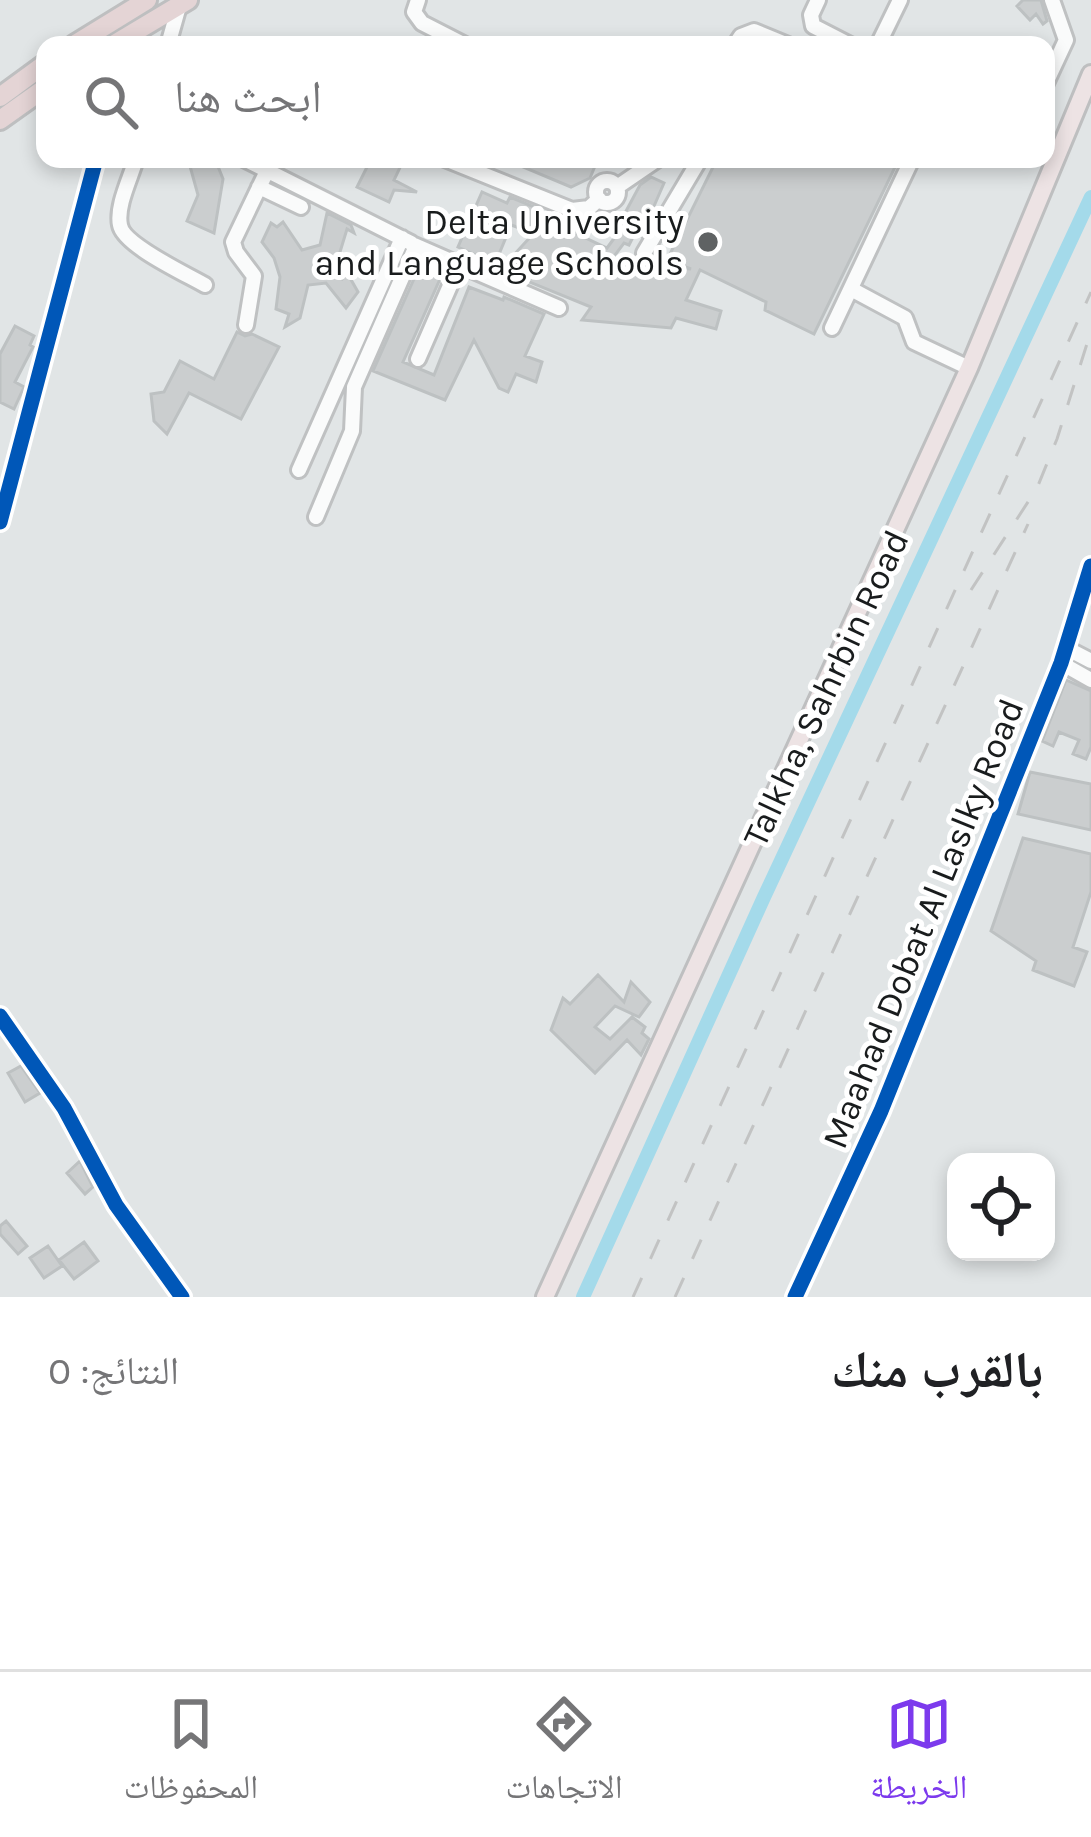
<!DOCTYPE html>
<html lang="ar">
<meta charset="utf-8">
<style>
:root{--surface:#fff;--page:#f6f6f6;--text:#202124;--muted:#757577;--line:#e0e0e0;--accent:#7c3aed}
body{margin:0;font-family:Karla,"Noto Naskh Arabic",sans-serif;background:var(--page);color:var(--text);direction:rtl}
.controls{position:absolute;right:36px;bottom:36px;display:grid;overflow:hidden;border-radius:24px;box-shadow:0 6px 18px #0003}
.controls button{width:108px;height:108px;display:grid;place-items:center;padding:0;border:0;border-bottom:3px solid var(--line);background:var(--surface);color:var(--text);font:60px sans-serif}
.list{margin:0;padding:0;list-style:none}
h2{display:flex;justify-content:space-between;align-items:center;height:156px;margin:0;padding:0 48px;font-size:51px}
h2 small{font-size:39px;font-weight:400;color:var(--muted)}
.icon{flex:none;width:66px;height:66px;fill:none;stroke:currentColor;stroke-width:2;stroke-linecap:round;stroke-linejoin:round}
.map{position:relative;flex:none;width:1091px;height:1297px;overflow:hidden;direction:ltr}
.search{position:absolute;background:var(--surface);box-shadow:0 6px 18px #0003;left:36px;right:36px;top:36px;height:132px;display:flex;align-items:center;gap:30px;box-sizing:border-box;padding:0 42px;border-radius:24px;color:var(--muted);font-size:45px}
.sheet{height:372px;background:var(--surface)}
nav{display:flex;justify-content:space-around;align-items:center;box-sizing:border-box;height:168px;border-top:3px solid var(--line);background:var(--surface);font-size:33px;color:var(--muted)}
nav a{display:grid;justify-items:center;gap:6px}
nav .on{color:var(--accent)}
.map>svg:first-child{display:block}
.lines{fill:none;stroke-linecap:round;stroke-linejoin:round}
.canal{stroke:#a4daea;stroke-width:14}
.building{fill:#cbcecf;stroke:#bdc1c2;stroke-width:3}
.minor-casing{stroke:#bfc1c2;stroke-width:20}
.major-casing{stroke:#bebfc0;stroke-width:22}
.highway-casing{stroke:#bebfc0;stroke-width:24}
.minor{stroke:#fafbfb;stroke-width:14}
.major{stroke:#ede3e4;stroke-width:16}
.highway{stroke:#e4d4d5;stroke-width:18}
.rail{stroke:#c2c3c3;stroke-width:3;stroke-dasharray:21 21;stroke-linecap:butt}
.cycleway-casing{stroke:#fff;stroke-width:22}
.cycleway{stroke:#0057b8;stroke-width:15}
.poi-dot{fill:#5f6263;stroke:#fff;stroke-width:4.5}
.labels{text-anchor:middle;stroke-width:10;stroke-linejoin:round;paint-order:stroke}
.poi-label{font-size:36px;fill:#191c1d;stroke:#fff;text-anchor:end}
.street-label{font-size:36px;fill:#191c1d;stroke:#fff}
</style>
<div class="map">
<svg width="1091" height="1297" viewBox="0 0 1091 1297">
<rect width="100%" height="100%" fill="#e1e5e6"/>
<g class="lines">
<path class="canal" d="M583 1297 764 897 1091 197"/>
</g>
<path class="building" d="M1023 0H1041L1047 21 1043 24 1036 14 1030 20 1017 6Z
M188 159H215L223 179 214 233 187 221 198 195Z
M371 159H404L394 180 417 192 394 190 389 202 357 187Z
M504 159H598L590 178 571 187Z
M717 159H899L814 334 765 310 766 302 700 270 686 300 721 311 716 329 676 318 671 328 582 320 591 307 500 270 534 233 511 225 495 264 458 247 482 192 507 203 510 197 537 208 535 214 607 248 621 229 618 226 640 185 651 177 664 183 641 236 635 233 629 245 624 243 609 263 691 269 667 260Z
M327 213 351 225 354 233 347 229 333 275 342 279 346 271 358 292 346 308 326 283 308 285 300 318 285 327 289 314 276 309 280 277 274 258 262 242 271 223 277 227 283 222 302 250 320 245Z
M422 261 444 270 403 362 434 375 469 287 503 300 504 297 544 314 525 356 542 362 536 382 516 374 508 392 499 388 474 340 445 400 373 371Z
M15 326 34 336 30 345 33 347 15 382 24 387 14 409 0 402V354Z
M237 332 245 336 252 334 279 347 241 419 189 393 167 434 154 421 151 394 164 392 180 361 214 379Z
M1066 680 1091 691V747L1086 759 1073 754 1079 740 1059 732 1053 746 1042 741Z
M1030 772 1091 784V830L1018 814Z
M1023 838 1091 854V892L1073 947 1087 952 1074 986 1033 970 1036 961 991 931Z
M598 975 624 1002 631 982 650 1002 639 1017 615 1006 595 1027 610 1039 632 1017 645 1027 642 1033 649 1039 641 1055 627 1040 595 1073 551 1030 563 998 570 1004Z
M21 1066 40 1093 25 1102 8 1073Z
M80 1161 93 1187 85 1194 67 1173Z
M6 1221 27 1246 18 1254 0 1234V1226Z
M84 1242 98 1261 74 1279 59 1260Z
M48 1246 62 1266 44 1278 30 1258Z"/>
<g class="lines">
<g class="minor-casing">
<path id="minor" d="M418 0 414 12 422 23 465 45
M818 0 811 15 813 26 850 45
M168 45 179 6
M735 45 741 36 754 31 788 45
M878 45 900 0
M1046 83 1066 40 1052 0
M136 159C131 177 116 206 120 225 123 245 186 274 205 285
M244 159 411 243 415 248 354 387 352 431 316 517
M445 159 572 210 589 208 599 199
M596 192a11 11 0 1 1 22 0a11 11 0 1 1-22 0Z
M259 187 301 207
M617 187 658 159
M414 245 559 308
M644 253 700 159
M851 289 905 318 914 342 969 368
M246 325 254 276 236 252 233 242 267 171
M832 328 912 159
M418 359 459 265
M299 470 402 238
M0 522 96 159
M1066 648 1091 661
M1061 663 1091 680
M0 1016 64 1108 116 1205 182 1297
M795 1297 881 1111 1061 663 1091 566"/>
</g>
<g class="major-casing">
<path id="major" d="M545 1297 969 368 1091 74"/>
</g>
<g class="highway-casing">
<path id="highway" d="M74 45 147 0
M113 45 188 0
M0 97 45 64
M0 120 45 88"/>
</g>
<use href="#minor" class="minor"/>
<use href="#major" class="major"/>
<use href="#highway" class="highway"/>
<path class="rail" d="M971 590 1037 488 1057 439 1091 331
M633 1297 1091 292
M675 1297 1028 524"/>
<g class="cycleway-casing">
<path id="cycleway" d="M0 522 96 159
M0 1016 64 1108 116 1205 182 1297
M795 1297 881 1111 1061 663 1091 566"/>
</g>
<use href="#cycleway" class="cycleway"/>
</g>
<circle class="poi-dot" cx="708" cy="242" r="12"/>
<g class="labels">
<g class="poi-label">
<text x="684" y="234">Delta University<tspan x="684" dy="41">and Language Schools</tspan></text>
</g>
<g class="street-label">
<text transform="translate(825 688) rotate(-65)" y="13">Talkha, Sahrbin Road</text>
<text transform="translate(922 923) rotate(-68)" y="13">Maahad Dobat Al Laslky Road</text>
</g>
</g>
</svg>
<div class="controls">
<button><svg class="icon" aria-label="locate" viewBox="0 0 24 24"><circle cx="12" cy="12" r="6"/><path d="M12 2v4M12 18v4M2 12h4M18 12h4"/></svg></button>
</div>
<div class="search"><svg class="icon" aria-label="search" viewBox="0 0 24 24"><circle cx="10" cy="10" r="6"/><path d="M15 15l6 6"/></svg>ابحث هنا</div>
</div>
<section class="sheet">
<h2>بالقرب منك<small>النتائج: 0</small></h2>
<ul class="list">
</ul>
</section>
<nav>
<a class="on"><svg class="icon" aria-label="map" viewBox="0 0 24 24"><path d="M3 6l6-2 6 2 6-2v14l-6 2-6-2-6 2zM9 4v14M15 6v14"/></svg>الخريطة</a>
<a><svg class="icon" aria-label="directions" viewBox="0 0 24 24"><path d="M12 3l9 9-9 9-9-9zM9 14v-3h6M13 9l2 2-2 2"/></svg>الاتجاهات</a>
<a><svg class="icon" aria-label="saved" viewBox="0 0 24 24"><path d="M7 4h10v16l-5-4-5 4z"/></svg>المحفوظات</a>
</nav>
